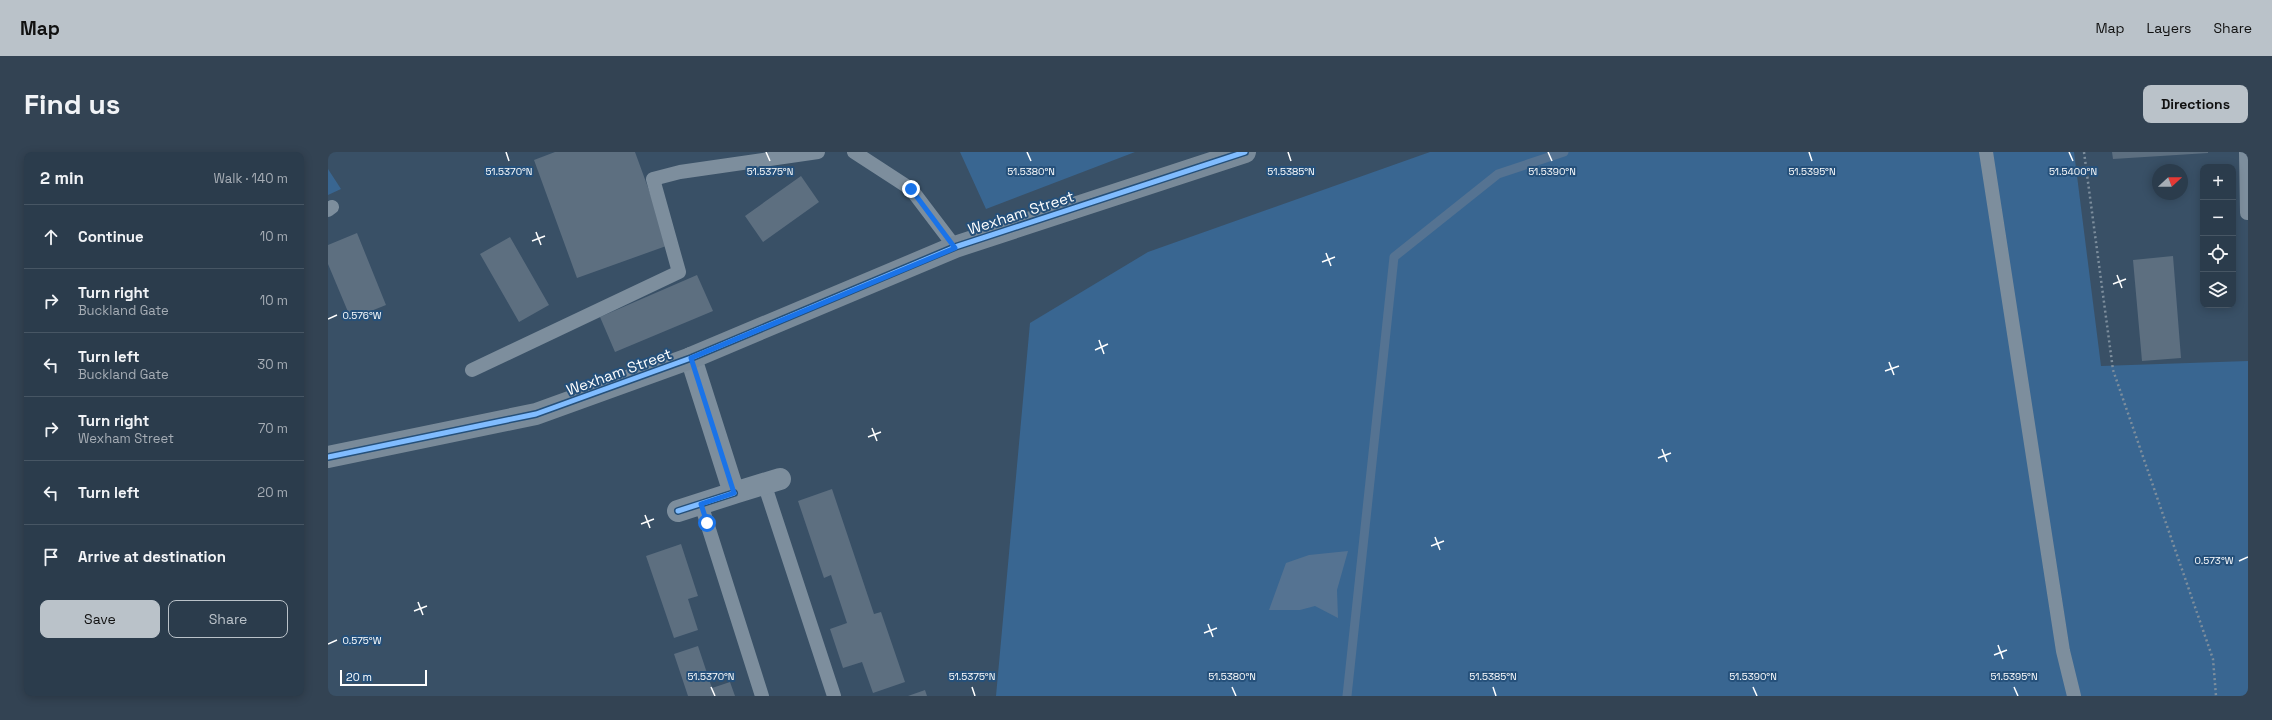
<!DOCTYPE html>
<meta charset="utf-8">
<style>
:root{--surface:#2b3c4c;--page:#334353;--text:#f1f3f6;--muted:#a6adb5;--line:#475664;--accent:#bac2c9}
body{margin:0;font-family:"Space Grotesk",sans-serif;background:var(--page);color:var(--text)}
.controls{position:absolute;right:12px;top:12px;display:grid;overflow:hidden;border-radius:8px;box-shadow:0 2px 10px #0003}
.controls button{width:36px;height:36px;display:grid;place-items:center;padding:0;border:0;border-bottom:1px solid var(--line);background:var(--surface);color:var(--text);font:20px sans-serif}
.compass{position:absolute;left:1824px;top:12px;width:36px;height:36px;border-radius:50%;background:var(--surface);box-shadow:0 2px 10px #0003;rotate:69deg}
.scale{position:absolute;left:12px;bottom:10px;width:87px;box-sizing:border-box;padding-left:4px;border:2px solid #fff;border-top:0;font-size:11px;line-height:14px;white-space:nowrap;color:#fff;-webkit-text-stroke:3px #25507a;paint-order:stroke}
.stop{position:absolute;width:12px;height:12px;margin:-9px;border:3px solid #1a73e8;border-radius:50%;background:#fff}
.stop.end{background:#1a73e8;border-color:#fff;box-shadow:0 1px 4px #0008}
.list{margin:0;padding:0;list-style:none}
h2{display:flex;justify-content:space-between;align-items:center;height:52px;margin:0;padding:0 16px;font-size:17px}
h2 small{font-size:13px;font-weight:400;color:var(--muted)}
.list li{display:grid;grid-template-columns:26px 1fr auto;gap:12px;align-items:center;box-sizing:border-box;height:64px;padding:0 16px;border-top:1px solid var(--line)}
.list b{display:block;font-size:15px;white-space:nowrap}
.list p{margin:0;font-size:13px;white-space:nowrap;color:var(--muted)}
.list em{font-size:13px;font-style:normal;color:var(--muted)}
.actions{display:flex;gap:8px;padding:12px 16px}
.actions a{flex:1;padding:9px 0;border:1px solid var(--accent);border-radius:8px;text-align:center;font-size:14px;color:var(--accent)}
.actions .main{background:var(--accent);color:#111}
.icon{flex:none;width:22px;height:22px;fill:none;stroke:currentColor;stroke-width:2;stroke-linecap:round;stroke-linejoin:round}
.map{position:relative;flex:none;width:1920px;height:544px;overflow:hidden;border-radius:8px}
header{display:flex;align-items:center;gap:24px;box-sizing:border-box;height:56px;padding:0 20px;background:var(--accent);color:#111}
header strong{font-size:19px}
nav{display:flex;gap:22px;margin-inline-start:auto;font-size:14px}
.intro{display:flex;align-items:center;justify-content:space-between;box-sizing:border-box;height:96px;padding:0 24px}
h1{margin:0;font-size:28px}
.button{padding:10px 18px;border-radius:8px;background:var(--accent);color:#111;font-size:14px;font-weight:700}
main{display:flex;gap:24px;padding:0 24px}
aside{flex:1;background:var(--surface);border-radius:8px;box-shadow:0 2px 10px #0003}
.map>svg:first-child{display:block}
.green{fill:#396691}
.water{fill:#557392}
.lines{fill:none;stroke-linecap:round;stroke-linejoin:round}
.stream{stroke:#557392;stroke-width:9}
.building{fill:#5d6f80}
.path{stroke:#7d8e9d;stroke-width:2.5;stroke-dasharray:2 3;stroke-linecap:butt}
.lane{stroke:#7d8e9d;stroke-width:14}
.street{stroke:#7d8e9d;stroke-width:22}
.secondary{stroke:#798a99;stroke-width:22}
.cycleway-casing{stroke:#25507a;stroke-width:8}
.cycleway{stroke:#80bcff;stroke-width:5}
.route{stroke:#1a73e8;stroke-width:5}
.ticks{fill:none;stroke:#fff;stroke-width:1.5}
.labels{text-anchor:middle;stroke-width:4;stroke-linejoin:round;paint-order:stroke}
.street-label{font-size:15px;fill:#fff;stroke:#25507a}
.ticks-label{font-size:10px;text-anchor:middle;fill:#fff;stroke:#25507a;stroke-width:4;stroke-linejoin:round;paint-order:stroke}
</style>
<header>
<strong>Map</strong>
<nav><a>Map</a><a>Layers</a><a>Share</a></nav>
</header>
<div class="intro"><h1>Find us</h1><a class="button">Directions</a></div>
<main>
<aside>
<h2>2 min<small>Walk · 140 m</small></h2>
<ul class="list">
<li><svg class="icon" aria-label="ahead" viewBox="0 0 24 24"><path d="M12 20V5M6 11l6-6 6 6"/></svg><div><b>Continue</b></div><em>10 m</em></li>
<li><svg class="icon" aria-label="right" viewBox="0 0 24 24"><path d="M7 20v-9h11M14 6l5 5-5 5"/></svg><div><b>Turn right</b><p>Buckland Gate</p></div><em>10 m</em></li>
<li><svg class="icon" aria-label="left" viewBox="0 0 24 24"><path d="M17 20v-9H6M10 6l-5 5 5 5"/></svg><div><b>Turn left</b><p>Buckland Gate</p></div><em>30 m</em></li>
<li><svg class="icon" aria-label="right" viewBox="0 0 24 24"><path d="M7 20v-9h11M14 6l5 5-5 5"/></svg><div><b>Turn right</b><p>Wexham Street</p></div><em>70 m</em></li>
<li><svg class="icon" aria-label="left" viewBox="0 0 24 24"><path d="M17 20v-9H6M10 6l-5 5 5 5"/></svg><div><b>Turn left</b></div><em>20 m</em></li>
<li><svg class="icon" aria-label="arrive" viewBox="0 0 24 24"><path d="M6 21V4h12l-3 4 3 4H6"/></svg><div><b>Arrive at destination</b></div></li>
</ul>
<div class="actions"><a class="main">Save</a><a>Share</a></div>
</aside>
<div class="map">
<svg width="1920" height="544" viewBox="0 0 1920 544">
<rect width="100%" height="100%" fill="#395066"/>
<path class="green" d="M632 0H807L658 57Z
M1102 0H1746L1773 214 1920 209V544H668L702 171 820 100Z
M0 17 13 37 0 43Z"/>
<path class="water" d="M1020 399 1009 438 1010 466 987 454 972 458H941L958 411 981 403Z"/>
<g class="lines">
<path class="stream" d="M1019 544 1066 105 1170 22 1236 0"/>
</g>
<path class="building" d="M227 0H307L341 93 249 126 206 8Z
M1784 0H1880V1L1785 7Z
M473 24 491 50 435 90 417 64Z
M29 81 58 153 23 167 0 112V93Z
M182 85 221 153 191 170 152 102Z
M1845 104 1853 206 1814 209 1805 108Z
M369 123 385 159 287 200 272 165Z
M504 337 546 462 553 460 577 530 545 541 534 510 515 516 502 477 519 471 503 423 496 426 470 349Z
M353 392 370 444 360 447 370 478 346 486 318 404Z
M370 494 384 536 402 530 407 544H360L346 502Z
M597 538 599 544H580Z"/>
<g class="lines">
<path class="path" d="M1756 0 1785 218 1885 507 1888 544"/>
<path class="lane" d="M526 0 583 37 627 95
M1658 0 1735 499 1746 544
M1918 0 1919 61
M0 58 4 55
M144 218 351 120 325 27 352 20 490 0
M436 331 506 544
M373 352 434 544"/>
<path class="street" d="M363 206 406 341 452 327
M350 359 406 341"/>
<path class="secondary" d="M0 305 208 262 363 206 627 95 917 0"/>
<g class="cycleway-casing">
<path id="cycleway" d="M0 305 208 262 363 206 627 95 917 0
M350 359 406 341"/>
</g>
<use href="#cycleway" class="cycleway"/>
</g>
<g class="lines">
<path class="route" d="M379 371 373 352 406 341 363 206 627 96 583 37"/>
</g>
<path class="ticks" d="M178 0 181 9M438 0 442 9M699 0 703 9M960 0 963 9M1220 0 1224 9M1481 0 1484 9M1741 0 1745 9M208 80 213 93M204 89 217 84M998 101 1003 114M994 110 1007 105M1789 123 1794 136M1785 132 1798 127M0 167 9 163M771 188 776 202M767 198 780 192M1561 210 1566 223M1557 219 1571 214M544 276 549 289M540 285 553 280M1334 297 1339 310M1330 306 1343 301M317 363 322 376M313 372 326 367M1107 385 1112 398M1103 394 1116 389M1911 409 1920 405M90 450 95 463M86 459 99 454M880 472 885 485M876 481 889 476M0 492 9 488M1670 493 1675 507M1666 503 1679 498M383 535 387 544M644 535 647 544M904 535 908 544M1165 535 1168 544M1425 535 1429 544M1686 535 1690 544"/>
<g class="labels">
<g class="street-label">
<text transform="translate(693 61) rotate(-18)" y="5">Wexham Street</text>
<text transform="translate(291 220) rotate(-20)" y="5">Wexham Street</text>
</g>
</g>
<g class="ticks-label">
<text x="1224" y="23">51.5390°N</text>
<text x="1484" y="23">51.5395°N</text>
<text x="1745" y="23">51.5400°N</text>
<text x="181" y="23">51.5370°N</text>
<text x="442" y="23">51.5375°N</text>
<text x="703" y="23">51.5380°N</text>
<text x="963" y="23">51.5385°N</text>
<text x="34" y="167">0.576°W</text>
<text x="1886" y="412">0.573°W</text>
<text x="34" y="492">0.575°W</text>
<text x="383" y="528">51.5370°N</text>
<text x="644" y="528">51.5375°N</text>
<text x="904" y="528">51.5380°N</text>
<text x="1165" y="528">51.5385°N</text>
<text x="1425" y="528">51.5390°N</text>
<text x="1686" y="528">51.5395°N</text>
</g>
</svg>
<div class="controls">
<button>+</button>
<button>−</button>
<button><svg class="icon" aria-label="locate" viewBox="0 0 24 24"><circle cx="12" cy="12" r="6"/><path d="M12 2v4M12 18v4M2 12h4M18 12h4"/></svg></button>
<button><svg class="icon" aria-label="layers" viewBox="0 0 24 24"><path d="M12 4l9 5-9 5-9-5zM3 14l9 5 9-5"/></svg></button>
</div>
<svg class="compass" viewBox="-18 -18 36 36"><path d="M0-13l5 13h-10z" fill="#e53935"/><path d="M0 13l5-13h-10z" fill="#a6adb5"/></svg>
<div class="scale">20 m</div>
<div class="stop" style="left:379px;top:371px"></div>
<div class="stop end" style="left:583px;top:37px"></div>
</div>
</main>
